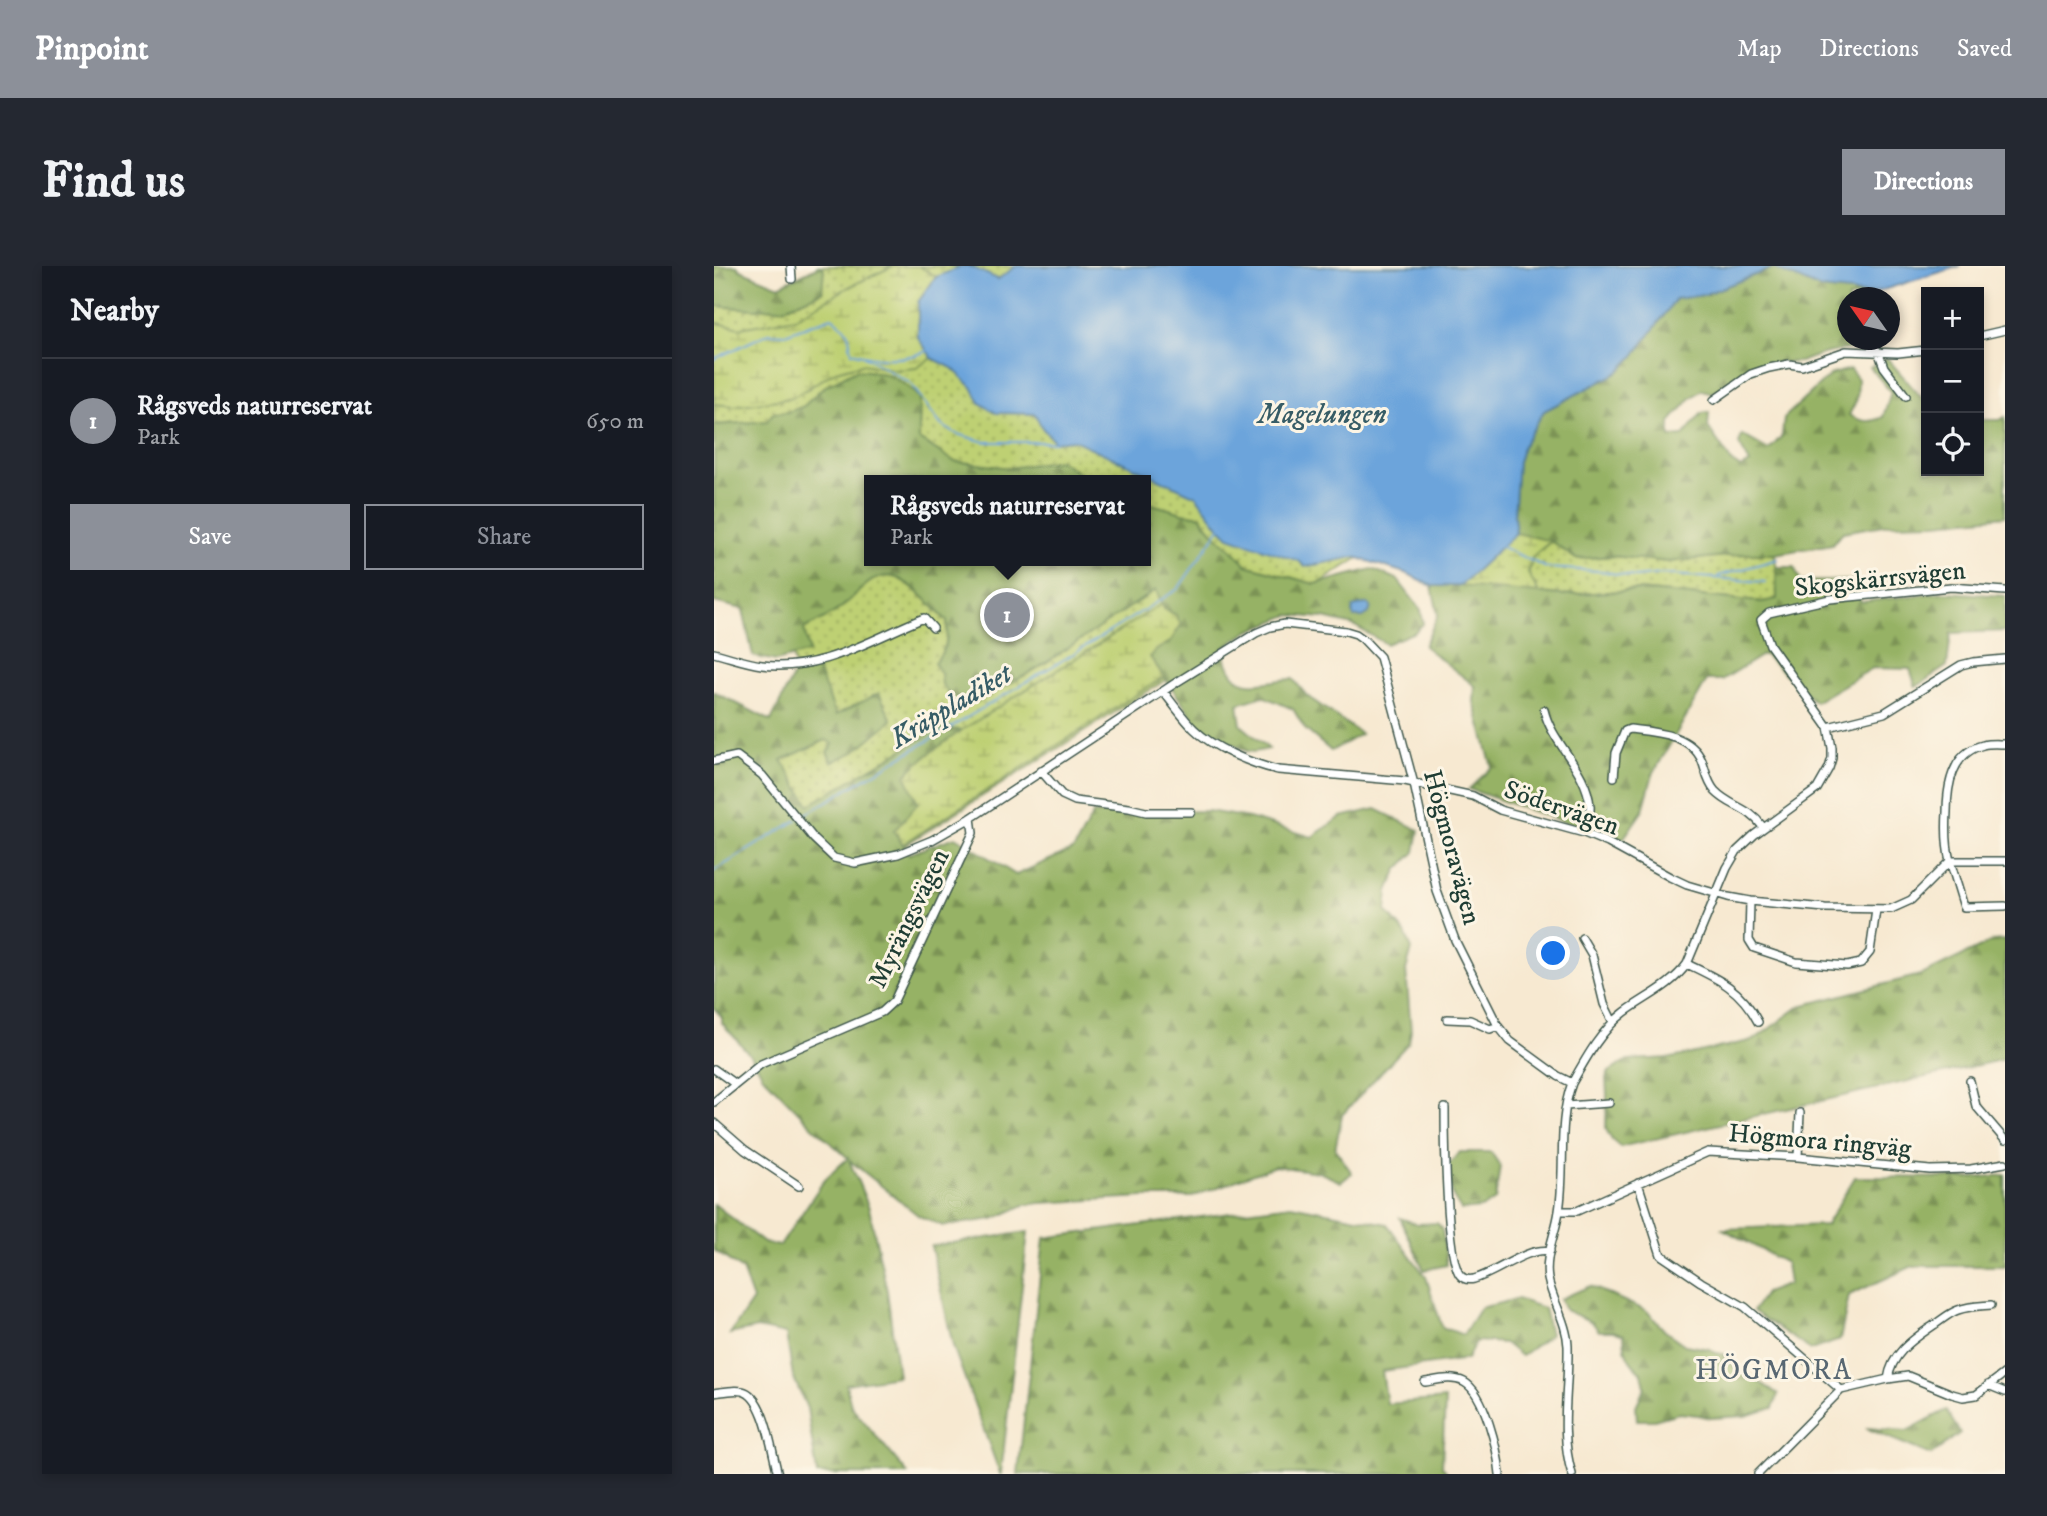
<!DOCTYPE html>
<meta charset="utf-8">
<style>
:root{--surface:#171b24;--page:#242831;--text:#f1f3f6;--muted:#9ea1a6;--line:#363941;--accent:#8c9099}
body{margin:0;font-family:"IM FELL DW Pica",serif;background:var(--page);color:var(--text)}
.controls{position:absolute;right:21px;top:21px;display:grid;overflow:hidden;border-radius:0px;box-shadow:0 4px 10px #0003}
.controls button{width:63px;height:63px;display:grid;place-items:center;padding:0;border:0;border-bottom:2px solid var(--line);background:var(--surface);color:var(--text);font:35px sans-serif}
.compass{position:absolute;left:1123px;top:21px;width:63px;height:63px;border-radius:50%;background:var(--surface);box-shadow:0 4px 10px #0003;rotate:304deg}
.you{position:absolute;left:840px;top:688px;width:24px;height:24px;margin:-18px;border:5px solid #fff;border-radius:50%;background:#1a73e8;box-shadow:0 0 0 10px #1a73e833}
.badge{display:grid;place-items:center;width:46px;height:46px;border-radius:50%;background:var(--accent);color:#fff;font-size:23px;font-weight:700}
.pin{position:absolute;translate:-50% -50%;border:4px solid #fff;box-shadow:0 2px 7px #0006}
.popup{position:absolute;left:150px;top:209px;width:287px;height:91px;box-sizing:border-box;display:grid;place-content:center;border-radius:0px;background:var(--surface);filter:drop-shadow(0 2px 5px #0005);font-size:23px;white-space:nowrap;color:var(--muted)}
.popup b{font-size:26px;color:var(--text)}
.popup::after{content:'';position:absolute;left:50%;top:100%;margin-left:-14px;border:14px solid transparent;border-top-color:var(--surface)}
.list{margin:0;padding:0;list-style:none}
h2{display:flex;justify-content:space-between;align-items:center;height:91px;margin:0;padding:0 28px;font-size:30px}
h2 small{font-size:23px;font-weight:400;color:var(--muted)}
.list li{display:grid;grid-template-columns:46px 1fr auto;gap:21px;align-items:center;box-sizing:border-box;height:126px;padding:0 28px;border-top:2px solid var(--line)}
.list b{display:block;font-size:26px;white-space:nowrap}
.list p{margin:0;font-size:23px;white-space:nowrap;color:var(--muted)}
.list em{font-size:23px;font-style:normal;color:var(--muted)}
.actions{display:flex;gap:14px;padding:21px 28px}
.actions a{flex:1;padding:16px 0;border:2px solid var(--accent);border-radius:0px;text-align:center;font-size:24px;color:var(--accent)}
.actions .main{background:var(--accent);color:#fff}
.icon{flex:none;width:38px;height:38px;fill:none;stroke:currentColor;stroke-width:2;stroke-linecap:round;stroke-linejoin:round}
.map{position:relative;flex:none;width:1291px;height:1208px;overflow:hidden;border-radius:0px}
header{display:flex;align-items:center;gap:42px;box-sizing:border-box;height:98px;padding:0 35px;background:var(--accent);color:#fff}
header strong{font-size:33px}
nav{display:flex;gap:38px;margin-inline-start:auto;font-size:24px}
.intro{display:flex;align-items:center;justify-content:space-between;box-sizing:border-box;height:168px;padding:0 42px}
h1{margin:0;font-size:49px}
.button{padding:18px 32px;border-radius:0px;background:var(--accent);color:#fff;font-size:24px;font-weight:700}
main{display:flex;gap:42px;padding:0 42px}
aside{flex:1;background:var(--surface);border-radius:0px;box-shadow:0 4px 10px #0003}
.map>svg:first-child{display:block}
.grass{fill:url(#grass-dots);stroke:#6e8654;stroke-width:2;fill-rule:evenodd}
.forest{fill:url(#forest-firs);stroke:#5a784c;stroke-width:2}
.wetland{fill:url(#wetland-marsh);stroke:#6e8654;stroke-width:2}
.water{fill:#6ca4db;stroke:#467088;stroke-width:2}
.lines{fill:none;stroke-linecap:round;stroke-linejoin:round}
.stream{stroke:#6ca4db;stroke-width:2}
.minor-casing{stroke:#3f574c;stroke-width:10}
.minor{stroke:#fff;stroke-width:7}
.labels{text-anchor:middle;stroke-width:6;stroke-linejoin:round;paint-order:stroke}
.street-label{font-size:26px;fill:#1f3d34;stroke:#fcf5e5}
.water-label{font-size:28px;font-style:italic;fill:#365c66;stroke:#fcf5e5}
.neighbourhood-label{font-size:28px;letter-spacing:2px;fill:#586772;stroke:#fcf5e5}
</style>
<header>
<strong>Pinpoint</strong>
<nav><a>Map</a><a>Directions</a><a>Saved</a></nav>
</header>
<div class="intro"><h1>Find us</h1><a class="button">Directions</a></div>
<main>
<aside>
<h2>Nearby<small></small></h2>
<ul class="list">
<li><span class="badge">1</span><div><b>Rågsveds naturreservat</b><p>Park</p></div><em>650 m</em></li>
</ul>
<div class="actions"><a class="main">Save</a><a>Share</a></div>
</aside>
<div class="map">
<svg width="1291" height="1208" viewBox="0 0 1291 1208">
<defs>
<pattern id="grass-dots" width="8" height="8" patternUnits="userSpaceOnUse" patternTransform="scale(1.75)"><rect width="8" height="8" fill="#bed073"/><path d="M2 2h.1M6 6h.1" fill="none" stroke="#9aaa5f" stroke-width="1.8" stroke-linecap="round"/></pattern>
<pattern id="forest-firs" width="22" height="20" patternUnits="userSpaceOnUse" patternTransform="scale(1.75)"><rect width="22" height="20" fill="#96b265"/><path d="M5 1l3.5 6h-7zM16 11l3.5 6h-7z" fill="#7a9254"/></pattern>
<pattern id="wetland-marsh" width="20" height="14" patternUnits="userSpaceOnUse" patternTransform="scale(1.75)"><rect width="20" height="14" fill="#bed073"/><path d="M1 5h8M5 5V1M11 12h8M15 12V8" fill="none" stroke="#9aaa5f"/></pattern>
</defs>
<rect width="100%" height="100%" fill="#fcf5e5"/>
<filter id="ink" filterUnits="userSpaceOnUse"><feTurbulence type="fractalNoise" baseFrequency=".0143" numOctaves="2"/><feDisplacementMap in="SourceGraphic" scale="14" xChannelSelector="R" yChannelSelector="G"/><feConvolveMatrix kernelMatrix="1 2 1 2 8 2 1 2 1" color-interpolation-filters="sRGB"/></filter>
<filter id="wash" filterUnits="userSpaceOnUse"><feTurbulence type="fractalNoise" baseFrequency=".00686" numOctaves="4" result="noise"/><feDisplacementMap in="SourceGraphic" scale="28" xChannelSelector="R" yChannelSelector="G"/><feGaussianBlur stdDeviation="1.57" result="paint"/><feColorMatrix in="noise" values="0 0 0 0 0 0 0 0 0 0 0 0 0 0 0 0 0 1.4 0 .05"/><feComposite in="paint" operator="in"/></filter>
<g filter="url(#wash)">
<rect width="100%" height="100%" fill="#f7e9d1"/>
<path class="grass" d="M0 0H23L26 4 65 20 104 0H331L657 284 0 700V426L57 455 82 404 69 355 33 362 29 343 0 336ZM155 214H431V295H155Z
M837 275 862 293 898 290 954 296 1031 288H1061L1064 319 1063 334 1048 336 925 324 848 329 825 327 814 308 819 290Z"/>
<path class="forest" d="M0 0H23L26 4 65 20 106 0 110 3 108 26 71 42 39 43 0 40Z
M1060 2 1107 23 1156 28 1158 31 1134 32V74H1157L1154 79 1108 88 1086 96 1060 97 1036 104 998 127 988 124 976 133 956 156V171L969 170 988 147 995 146 994 161 1018 196 1027 202 1036 197 1025 178 1028 169 1055 184 1068 170 1070 152 1116 109 1136 103 1144 113 1143 133 1135 149C1147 156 1157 157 1169 151L1177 126 1156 101 1173 92 1212 137V205H1265V154H1286L1291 151V250L1222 257 1175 258 1129 266 1118 278 1061 288H1031L954 296 898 290 862 293 837 275 819 290 814 308 825 327 848 329 925 324 1048 336 1063 333 1062 301H1080L1087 316 1139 314 1147 336 1229 326 1291 330V365L1237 367 1233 400 1202 421 1196 403 1159 402 1101 436 1050 388 1008 414H993L939 508 929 544 907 576 755 523 778 501 760 436 761 420 710 380 724 349 718 320H746L802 267 800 251 804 196 809 180 830 145 903 107 919 91 962 33 989 29Z
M142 104C171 105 185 111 206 132L205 173 240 195 296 202 345 194 376 214H155V295H431V236L469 247 487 250C498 271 519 280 532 299L601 318 658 303 683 313 707 344 709 358 701 366 672 378 639 359 610 352 575 349 535 365 509 382C519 432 542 415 579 413L593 430 647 468 617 485 591 463 579 443 549 430 524 438 527 459 555 483 540 486 532 485 484 459 436 391 442 384 456 376 462 349 450 343 442 324 324 402 263 436 237 430 228 419 227 407 220 397C234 381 233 375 233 355 218 341 202 320 183 312 160 303 143 329 128 341 117 350 102 356 90 363L95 386 62 395 39 390 29 343 0 336V159L53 155 59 147 74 146 90 140 108 122Z
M82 404H104L122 449 165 427 178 454 140 486 118 496 113 486 119 478 112 474 68 494 95 539 225 462 248 464 212 490 192 509 204 537 180 565 195 588 241 571 302 609 360 583 379 548 494 545 535 552 598 571 627 551 662 543 705 564 701 586 683 604 674 625 672 645 691 667 698 683 692 704 697 765 695 776 628 849 621 883 638 907 627 916 605 906 561 900 477 931H429L326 937 310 939 279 953 229 960 205 950 135 894 155 942 173 1025 184 1110 132 1118 137 1140 194 1208H103L93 1142 79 1110 72 1068 43 1062 16 1068 39 1034 28 1004 0 984V938L50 977 66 980 111 913 134 892 98 860 49 810 38 791 8 757V751L0 742V426L57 455Z
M1291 674V793L906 881 898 874 892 863 893 829 892 812 895 806 914 794 958 792 1040 774 1086 740 1210 708 1279 675Z
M746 886H777L786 900 781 934 767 942 747 944 739 931 733 900Z
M1291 909V1000H1199L1135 1029 1126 1074 1097 1084 1039 1045 1051 1027 1075 1018 1072 997 1009 963 1112 959 1141 911 1256 912Z
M577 939 673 958 712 1011 728 1061 749 1069 766 1042 803 1033 830 1042 836 1069 807 1090 791 1077 762 1075 753 1093 668 1105 673 1138 731 1133 728 1200 734 1208H304L330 972Z
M686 952 703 958 723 957 728 963 733 999 710 1004Z
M314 966 287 1208H286L239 1080 217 980Z
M876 1020 933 1045 951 1065 971 1079 995 1083 1002 1087 1014 1089 1017 1098 1064 1128 1059 1142 1031 1150 997 1152 984 1149 965 1147 940 1154H923L922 1140 931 1121 928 1107C914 1096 910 1086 910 1069L899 1065H885L878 1056 851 1044 846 1033Z
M1232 1144 1246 1167 1217 1189 1152 1162 1193 1165Z"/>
<path class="wetland" d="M179 0H205L222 11 204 36 205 72 218 92 202 102 183 104 148 98 122 105 78 132 20 140 0 138V56L26 62 81 52 135 21Z
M802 267 837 275 819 290 814 307 825 327 746 320Z
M448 338 450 343 462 349 467 359 456 376 442 384 436 391 450 411 189 578 180 565 204 537 191 509 212 490 248 464Z"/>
<path class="water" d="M248 0H255L284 13 302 0H1246L1156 28 1107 23 1059 2 989 29 962 33 919 91 903 107 830 145 809 180 804 196 800 250 802 267 746 320H718L694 308 641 291 591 301 585 295 515 271 506 262 482 230 360 174 341 176 328 162 321 148 282 147 266 137 258 121 238 102 218 92 204 72V36L222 11Z
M650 338H654L657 341 655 347 649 351H640L638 347 639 341Z"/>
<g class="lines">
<path class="stream" d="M150 90 196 117 227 159 243 168 271 176H341
M0 93 55 67 71 68 118 51C123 55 132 61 134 68 137 74 135 80 138 86 163 94 189 95 213 85
M788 281 833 302 884 305 922 311 947 308 1051 316
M1004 310 1064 293
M87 551 369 382 464 323 506 262
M0 605 83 554"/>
</g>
</g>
<g filter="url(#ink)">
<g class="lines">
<g class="minor-casing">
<path id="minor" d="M77 0 78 13
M1265 70 1291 64
M1154 74 1164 85 1170 101 1192 130
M1000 134 1037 108 1055 102 1075 98 1088 100 1132 85 1184 87 1212 84
M0 387C16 391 32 397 48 399 108 406 157 373 210 352L219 362
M449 425C459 438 469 452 480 463 499 482 538 498 564 504L691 515 759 530 786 544 870 567 894 577 956 611 973 619 1014 631 1036 635 1111 642 1177 643 1197 634 1236 595C1232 579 1232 562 1233 546 1233 519 1238 487 1269 479 1276 477 1284 478 1291 478
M830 444C838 478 873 503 876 540 877 549 873 559 870 567
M1114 461 1170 447 1247 399 1259 396 1291 393
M0 495 23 490 48 509 100 573 120 592 141 597 184 588 218 574 257 552 463 416 542 367 556 361 571 358 632 365 642 368 649 373 666 391 700 518 723 625 741 674 784 760 796 775 844 810 858 817C843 857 852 903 845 945 842 967 830 990 834 1013 839 1036 853 1057 854 1080 855 1122 845 1166 858 1208
M327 505 348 529 361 535 415 542 432 546H477
M900 511 902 487 911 465 916 463C941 466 977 468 988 495 992 505 993 516 1001 525 1016 541 1034 540 1049 561
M1291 595H1236L1250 641 1291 640
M1036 635 1035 674 1040 682 1082 696 1133 700 1147 697 1156 686 1162 644
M868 672 878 689 890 738 899 756
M973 698C1005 713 1027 723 1044 756
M733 753 756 754 776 763 784 760
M0 803 21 818
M1256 815 1262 840 1291 874
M858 817C872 792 888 763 911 746 933 730 957 720 973 698L1013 602 1023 585 1040 569 1103 523 1115 502 1118 492V482L1114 461 1056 379 1047 354 1055 347 1116 333 1237 321 1291 325
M0 836 47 798 168 746 180 735 259 567 257 552
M852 840 895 837
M731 842C731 869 732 992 746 1009 750 1014 755 1014 760 1013 783 1007 812 981 836 985
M0 857 31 884 85 920
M1084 891 1086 847
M924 917 947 989 987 1016 1031 1041 1127 1124
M845 945H863L994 886 1084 891 1216 904 1257 903 1291 897
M1174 1113C1178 1086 1200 1073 1220 1059 1228 1054 1235 1047 1244 1044 1255 1040 1266 1040 1277 1039
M711 1116C724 1114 738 1110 750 1116 771 1127 784 1186 786 1208
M1274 1119 1291 1126
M0 1127C8 1126 20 1123 28 1125 51 1129 58 1188 64 1208
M1044 1208 1127 1124 1174 1113 1194 1110 1238 1128 1249 1131 1262 1129 1291 1107"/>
</g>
<use href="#minor" class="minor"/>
</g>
</g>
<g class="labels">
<g class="street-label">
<text transform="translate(1166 312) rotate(-6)" y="9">Skogskärrsvägen</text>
<text transform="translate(848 541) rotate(19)" y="9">Södervägen</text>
<text transform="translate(739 581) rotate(75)" y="9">Högmoravägen</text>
<text transform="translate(194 652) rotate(-64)" y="9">Myrängsvägen</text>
<text transform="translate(1106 874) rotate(5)" y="9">Högmora ringväg</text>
</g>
<g class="water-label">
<text x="608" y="157">Magelungen</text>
<text transform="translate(236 439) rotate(-31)" y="10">Kräppladiket</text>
</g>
<g class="neighbourhood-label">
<text x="1060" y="1113">HÖGMORA</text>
</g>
</g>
</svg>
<div class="controls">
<button>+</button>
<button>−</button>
<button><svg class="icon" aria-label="locate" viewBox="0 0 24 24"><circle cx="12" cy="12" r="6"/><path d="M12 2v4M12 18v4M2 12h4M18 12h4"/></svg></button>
</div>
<svg class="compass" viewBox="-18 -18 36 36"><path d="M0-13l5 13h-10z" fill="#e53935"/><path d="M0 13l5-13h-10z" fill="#9ea1a6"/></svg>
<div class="you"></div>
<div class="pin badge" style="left:293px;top:349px">1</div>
<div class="popup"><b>Rågsveds naturreservat</b>Park</div>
</div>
</main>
